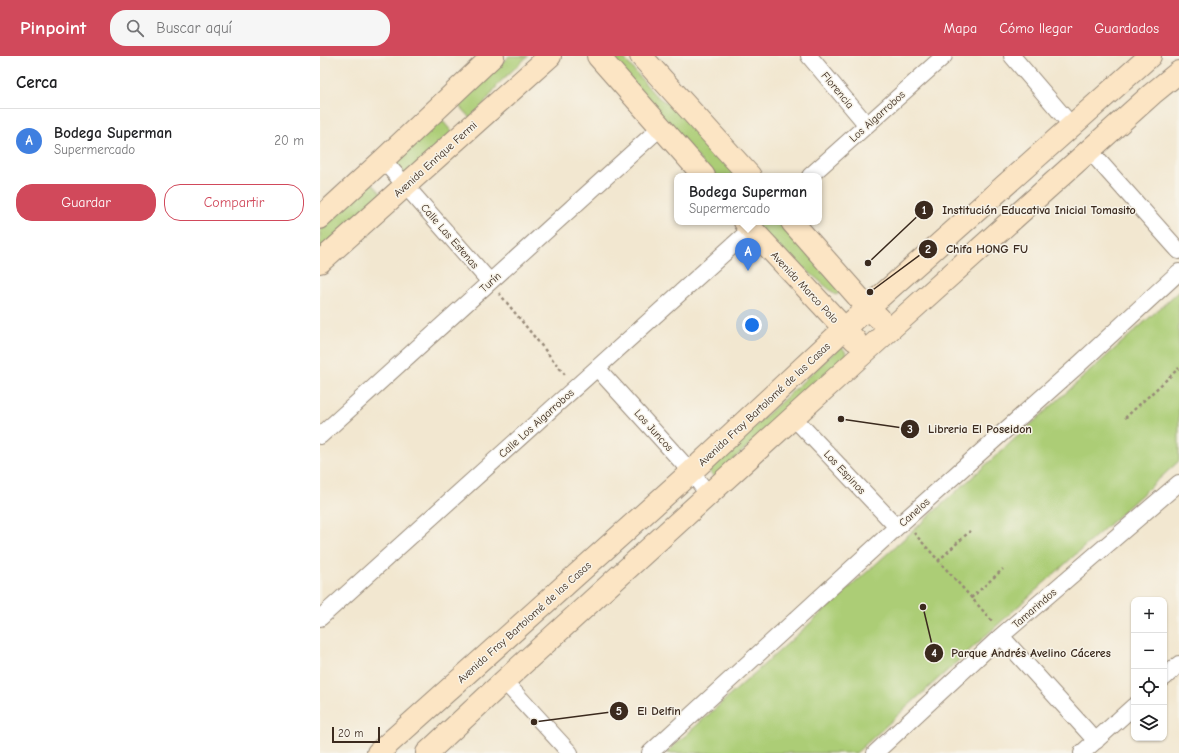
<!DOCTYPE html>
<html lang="es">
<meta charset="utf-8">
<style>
:root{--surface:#fff;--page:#f6f6f6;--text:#202124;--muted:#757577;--line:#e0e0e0;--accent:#d1495b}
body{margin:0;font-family:"Comic Neue",sans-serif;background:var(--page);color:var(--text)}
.controls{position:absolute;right:12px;bottom:12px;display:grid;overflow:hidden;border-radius:8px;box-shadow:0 1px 3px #0004}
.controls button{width:36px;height:36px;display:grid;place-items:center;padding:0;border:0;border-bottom:1px solid var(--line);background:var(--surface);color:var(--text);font:20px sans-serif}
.scale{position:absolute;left:12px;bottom:10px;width:48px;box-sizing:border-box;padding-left:4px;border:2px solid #3b2a1e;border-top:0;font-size:11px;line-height:14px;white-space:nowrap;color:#3b2a1e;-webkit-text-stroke:3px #f7f3e8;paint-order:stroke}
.you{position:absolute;left:432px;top:269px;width:14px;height:14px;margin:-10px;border:3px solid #fff;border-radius:50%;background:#1a73e8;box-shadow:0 0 0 6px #1a73e833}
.badge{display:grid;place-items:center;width:26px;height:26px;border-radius:50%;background:var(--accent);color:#fff;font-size:13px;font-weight:700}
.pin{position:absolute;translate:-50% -33px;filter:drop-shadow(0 1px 2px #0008)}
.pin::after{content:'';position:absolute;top:21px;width:14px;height:12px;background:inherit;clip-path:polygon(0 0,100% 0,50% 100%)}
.popup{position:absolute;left:354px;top:117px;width:148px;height:52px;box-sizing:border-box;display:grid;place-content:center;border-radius:8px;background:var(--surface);filter:drop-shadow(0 1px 3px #0005);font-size:13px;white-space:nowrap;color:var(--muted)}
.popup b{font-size:15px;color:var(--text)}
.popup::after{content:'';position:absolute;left:50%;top:100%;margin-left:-8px;border:8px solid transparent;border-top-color:var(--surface)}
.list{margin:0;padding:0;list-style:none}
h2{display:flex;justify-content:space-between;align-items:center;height:52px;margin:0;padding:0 16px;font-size:17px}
h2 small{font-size:13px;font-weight:400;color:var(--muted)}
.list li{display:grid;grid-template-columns:26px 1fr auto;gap:12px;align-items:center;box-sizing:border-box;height:64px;padding:0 16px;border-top:1px solid var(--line)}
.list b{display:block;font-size:15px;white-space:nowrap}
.list p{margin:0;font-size:13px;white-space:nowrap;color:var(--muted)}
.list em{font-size:13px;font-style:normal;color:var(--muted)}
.actions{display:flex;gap:8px;padding:12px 16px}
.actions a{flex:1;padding:9px 0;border:1px solid var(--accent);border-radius:16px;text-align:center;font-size:14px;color:var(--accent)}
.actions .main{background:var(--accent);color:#fff}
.icon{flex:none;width:22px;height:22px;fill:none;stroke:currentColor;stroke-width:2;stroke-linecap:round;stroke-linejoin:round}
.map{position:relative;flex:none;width:859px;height:697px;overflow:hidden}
header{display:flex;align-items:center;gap:24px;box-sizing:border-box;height:56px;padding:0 20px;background:var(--accent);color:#fff}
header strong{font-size:19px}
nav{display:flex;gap:22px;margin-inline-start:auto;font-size:14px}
.search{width:280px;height:36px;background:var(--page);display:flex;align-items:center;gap:10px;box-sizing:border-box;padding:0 14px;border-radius:16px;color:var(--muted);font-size:15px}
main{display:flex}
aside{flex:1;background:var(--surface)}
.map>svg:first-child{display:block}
.green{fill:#accd76;stroke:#747c4a}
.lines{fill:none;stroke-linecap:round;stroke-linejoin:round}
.street-casing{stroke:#968877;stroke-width:18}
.secondary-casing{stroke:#968877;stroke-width:24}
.path{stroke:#968877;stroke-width:2.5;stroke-dasharray:3 3;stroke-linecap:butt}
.street{stroke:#fff;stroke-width:16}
.secondary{stroke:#fce5c4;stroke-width:22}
.labels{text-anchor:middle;stroke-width:3;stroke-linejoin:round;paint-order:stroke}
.street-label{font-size:11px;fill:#3b2a1e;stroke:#f7f3e8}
.leader{fill:none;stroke:#3b2a1e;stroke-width:1.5}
.callout-dot{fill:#3b2a1e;stroke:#f7f3e8;stroke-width:1.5}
.mark-label{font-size:12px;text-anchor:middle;font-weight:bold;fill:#fff}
.callout-label{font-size:12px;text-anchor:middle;font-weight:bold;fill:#3b2a1e;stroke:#f7f3e8;stroke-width:3;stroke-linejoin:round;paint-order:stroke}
</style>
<header>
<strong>Pinpoint</strong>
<div class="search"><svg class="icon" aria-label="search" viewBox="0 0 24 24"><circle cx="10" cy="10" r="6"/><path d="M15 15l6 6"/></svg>Buscar aquí</div>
<nav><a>Mapa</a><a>Cómo llegar</a><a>Guardados</a></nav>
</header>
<main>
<aside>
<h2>Cerca<small></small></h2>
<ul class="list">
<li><span class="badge" style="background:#3f7fe0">A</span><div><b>Bodega Superman</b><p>Supermercado</p></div><em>20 m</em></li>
</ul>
<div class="actions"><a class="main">Guardar</a><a>Compartir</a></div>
</aside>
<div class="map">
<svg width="859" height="697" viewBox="0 0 859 697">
<rect width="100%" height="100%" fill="#f7f3e8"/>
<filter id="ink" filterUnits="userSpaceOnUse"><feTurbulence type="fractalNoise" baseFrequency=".025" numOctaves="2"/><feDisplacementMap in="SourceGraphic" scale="8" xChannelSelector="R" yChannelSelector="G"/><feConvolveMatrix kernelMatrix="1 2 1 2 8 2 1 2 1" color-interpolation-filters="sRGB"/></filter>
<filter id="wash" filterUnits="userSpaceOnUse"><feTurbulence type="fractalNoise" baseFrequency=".012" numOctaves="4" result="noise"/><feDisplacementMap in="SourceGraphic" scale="16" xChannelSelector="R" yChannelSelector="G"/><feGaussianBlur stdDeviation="0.9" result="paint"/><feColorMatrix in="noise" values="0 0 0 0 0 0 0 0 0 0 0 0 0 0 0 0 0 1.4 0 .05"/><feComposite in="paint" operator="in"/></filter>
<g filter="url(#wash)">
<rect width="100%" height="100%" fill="#f2e7d0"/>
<path class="green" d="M189 0H208L179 27 164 48 150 62 138 49Z
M290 0H302L335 39 355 53 416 120H394Z
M122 64 132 76 85 119 74 107Z
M52 127 63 139 0 193V175Z
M433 166H459L522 235 516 239 445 179Z
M859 235V405L536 697H346Z
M521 290 528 299 394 421 388 414Z"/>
</g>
<g filter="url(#ink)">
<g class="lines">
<g class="street-casing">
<path id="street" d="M489 0 547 69
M692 0 752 70
M770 95 859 195
M63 104 170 226
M490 120 624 0
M277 312 371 416 389 439
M473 361 577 471
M0 380 341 71
M0 562 431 173
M681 580 776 685
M844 622 859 608
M184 625 250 697
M330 697 577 471 756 311 859 216
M555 697 681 580 859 427
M762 697 814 650"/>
</g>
<g class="secondary-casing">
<path id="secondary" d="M278 0 384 120
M321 0 430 120
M0 162 63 104 173 0
M425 166 535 284
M472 166 548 252 559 262
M0 206 230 0
M58 697 371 416 524 273 830 0
M107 697 184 625 545 296 832 38 859 16"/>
</g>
<path class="path" d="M179 237 246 320
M805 362 859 312
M594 477 673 566
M618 505 650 475
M651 542 683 513"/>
<use href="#street" class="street"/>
<use href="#secondary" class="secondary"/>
</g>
</g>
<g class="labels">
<g class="street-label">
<text transform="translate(518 34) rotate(50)" y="4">Florencia</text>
<text transform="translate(557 60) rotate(-42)" y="4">Los Algarrobos</text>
<text transform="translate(115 103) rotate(-42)" y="4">Avenida Enrique Fermi</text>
<text transform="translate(130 180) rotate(49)" y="4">Calle Las Estenas</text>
<text transform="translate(170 226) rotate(-42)" y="4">Turín</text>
<text transform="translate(485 231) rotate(47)" y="4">Avenida Marco Polo</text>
<text transform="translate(444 348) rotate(-43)" y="4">Avenida Fray Bartolomé de las Casas</text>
<text transform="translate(216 367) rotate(-42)" y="4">Calle Los Algarrobos</text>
<text transform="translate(334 374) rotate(48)" y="4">Los Juncos</text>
<text transform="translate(525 416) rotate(47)" y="4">Los Espinos</text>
<text transform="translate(594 456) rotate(-42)" y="4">Canelos</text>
<text transform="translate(714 552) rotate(-41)" y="4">Tamarindos</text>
<text transform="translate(204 566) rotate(-42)" y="4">Avenida Fray Bartolomé de las Casas</text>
</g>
</g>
<path class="leader" d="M548 207L604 154M550 236L608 193M521 363L590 373M603 551L614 597M214 666L299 655"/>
<g class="callout-dot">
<circle cx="548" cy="207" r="4"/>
<circle cx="550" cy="236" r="4"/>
<circle cx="521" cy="363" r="4"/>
<circle cx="603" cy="551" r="4"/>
<circle cx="214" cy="666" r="4"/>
<circle cx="604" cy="154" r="10"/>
<circle cx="608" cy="193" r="10"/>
<circle cx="590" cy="373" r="10"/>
<circle cx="614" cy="597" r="10"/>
<circle cx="299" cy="655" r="10"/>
</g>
<g class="mark-label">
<text x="604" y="158">1</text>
<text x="608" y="197">2</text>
<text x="590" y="377">3</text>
<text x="614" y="601">4</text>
<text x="299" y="659">5</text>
</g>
<g class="callout-label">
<text x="719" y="158">Institución Educativa Inicial Tomasito</text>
<text x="667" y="197">Chifa HONG FU</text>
<text x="660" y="377">Libreria El Poseidon</text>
<text x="711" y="601">Parque Andrés Avelino Cáceres</text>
<text x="339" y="659">El Delfin</text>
</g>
</svg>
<div class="controls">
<button>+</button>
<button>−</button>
<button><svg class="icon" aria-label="locate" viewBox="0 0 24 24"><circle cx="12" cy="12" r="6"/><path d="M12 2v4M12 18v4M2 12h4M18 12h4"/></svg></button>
<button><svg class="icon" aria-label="layers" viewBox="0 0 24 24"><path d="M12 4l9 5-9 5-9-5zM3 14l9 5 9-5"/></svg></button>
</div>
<div class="scale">20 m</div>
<div class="you"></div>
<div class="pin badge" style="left:428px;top:215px;background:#3f7fe0">A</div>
<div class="popup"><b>Bodega Superman</b>Supermercado</div>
</div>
</main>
